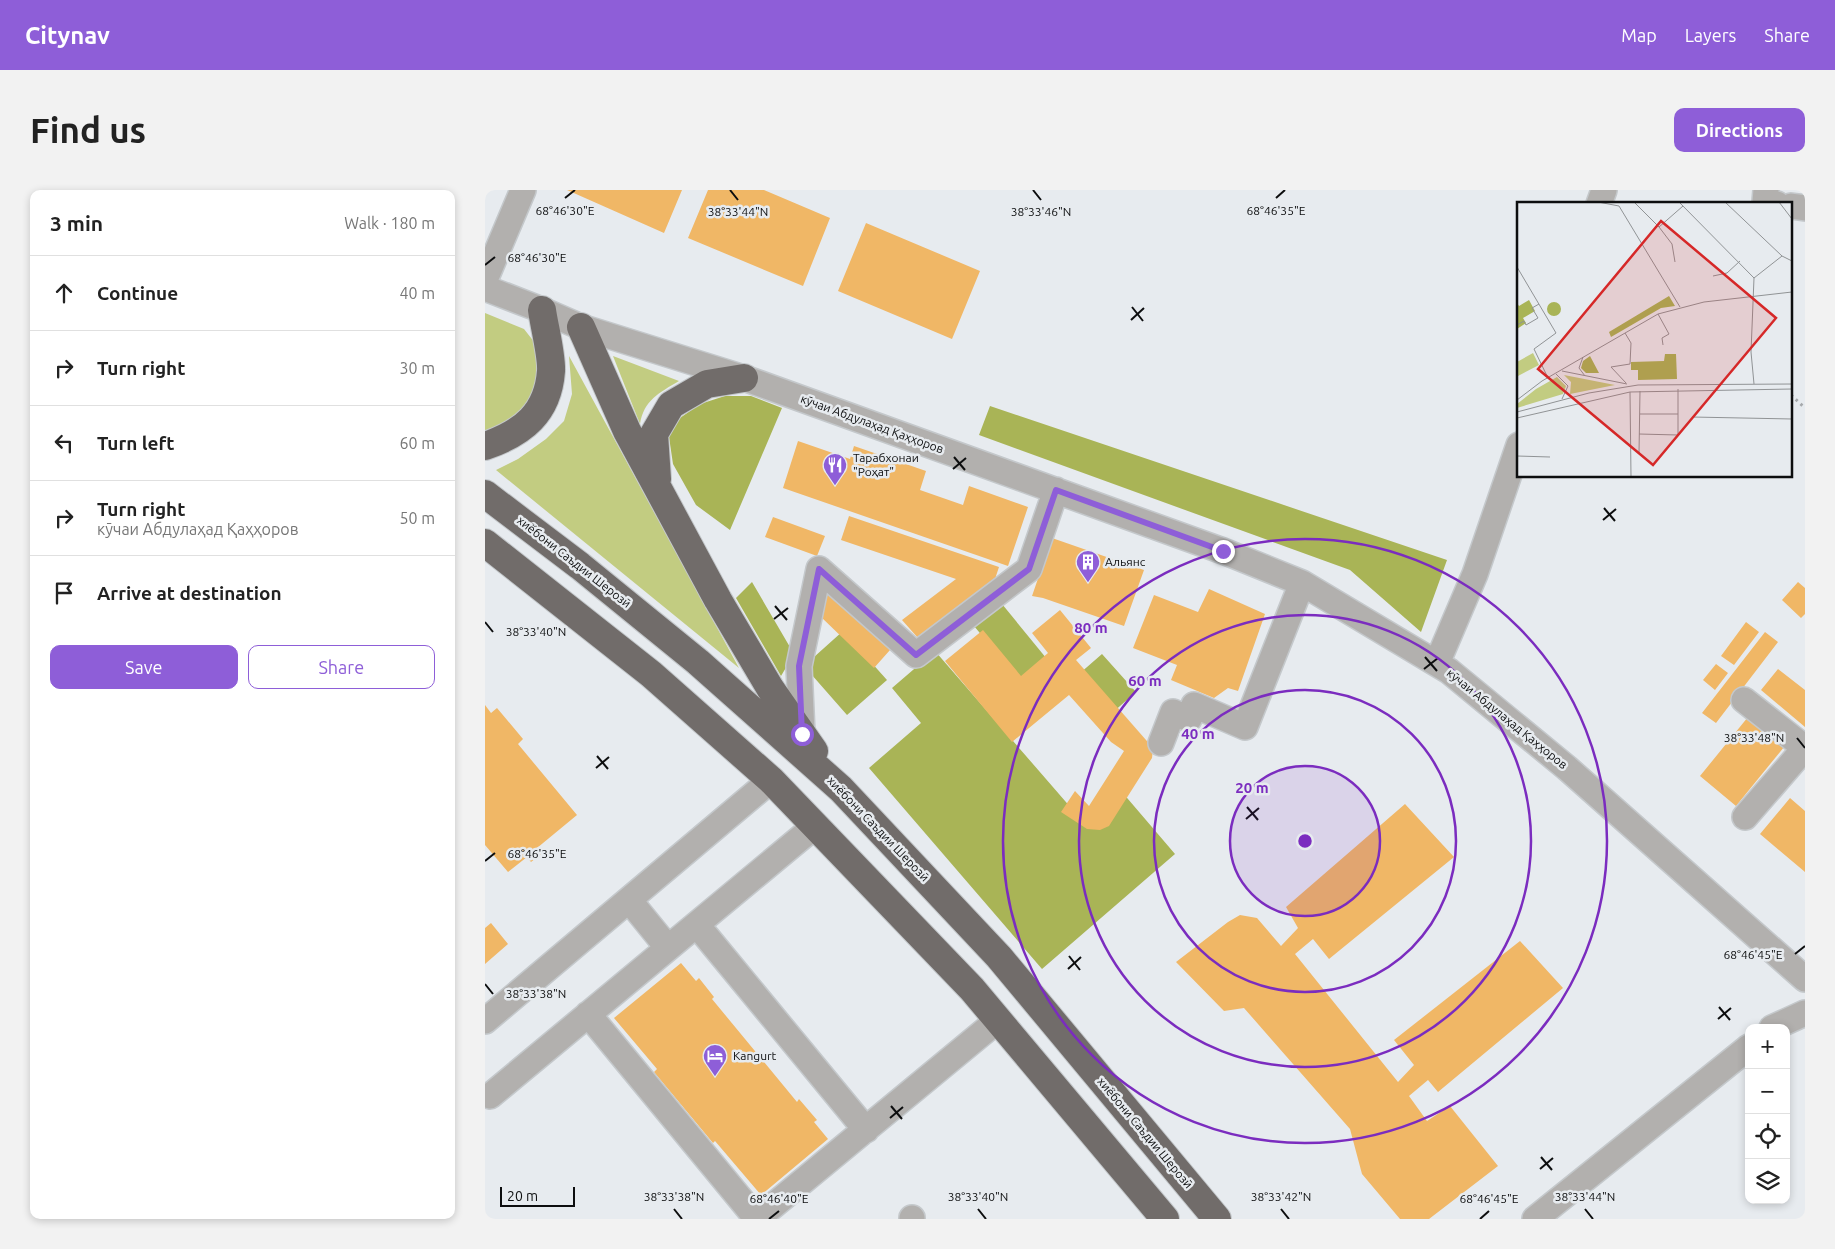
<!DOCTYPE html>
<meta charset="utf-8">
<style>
:root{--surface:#fff;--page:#f2f2f2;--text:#222;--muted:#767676;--line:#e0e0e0;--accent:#8e5ed8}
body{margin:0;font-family:Ubuntu,sans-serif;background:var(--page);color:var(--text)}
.controls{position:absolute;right:15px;bottom:15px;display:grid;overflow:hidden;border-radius:10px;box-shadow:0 2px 8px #0003}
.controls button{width:45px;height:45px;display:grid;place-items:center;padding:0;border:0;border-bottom:1px solid var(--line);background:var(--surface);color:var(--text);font:25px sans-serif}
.scale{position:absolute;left:15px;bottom:12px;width:75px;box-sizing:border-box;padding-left:5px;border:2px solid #0d0e0f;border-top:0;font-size:14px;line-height:18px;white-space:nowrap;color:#0d0e0f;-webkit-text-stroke:4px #e7ebef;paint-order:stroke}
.stop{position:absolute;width:15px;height:15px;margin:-11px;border:4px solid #8e5ed8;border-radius:50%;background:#fff}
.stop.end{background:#8e5ed8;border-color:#fff;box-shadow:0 1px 5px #0008}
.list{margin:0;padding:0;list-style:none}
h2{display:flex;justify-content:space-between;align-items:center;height:65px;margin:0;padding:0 20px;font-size:21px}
h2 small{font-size:16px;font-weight:400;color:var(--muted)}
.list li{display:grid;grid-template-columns:32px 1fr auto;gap:15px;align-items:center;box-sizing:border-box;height:75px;padding:0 20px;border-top:1px solid var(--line)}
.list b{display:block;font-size:19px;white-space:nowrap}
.list p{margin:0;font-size:16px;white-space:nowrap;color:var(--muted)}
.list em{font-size:16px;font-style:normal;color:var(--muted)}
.actions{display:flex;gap:10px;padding:15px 20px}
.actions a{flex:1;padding:11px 0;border:1px solid var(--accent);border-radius:10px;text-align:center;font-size:18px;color:var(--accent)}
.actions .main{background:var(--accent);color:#fff}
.icon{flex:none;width:28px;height:28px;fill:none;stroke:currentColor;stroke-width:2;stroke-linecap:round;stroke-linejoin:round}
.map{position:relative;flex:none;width:1320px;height:1029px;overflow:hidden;border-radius:10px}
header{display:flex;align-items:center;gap:30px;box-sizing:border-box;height:70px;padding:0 25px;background:var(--accent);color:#fff}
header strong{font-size:24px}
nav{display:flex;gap:28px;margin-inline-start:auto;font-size:18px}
.intro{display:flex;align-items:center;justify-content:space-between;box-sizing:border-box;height:120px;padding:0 30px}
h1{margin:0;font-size:35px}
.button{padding:12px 22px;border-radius:10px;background:var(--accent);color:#fff;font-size:18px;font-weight:700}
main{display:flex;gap:30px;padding:0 30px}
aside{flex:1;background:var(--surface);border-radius:10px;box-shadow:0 2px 8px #0003}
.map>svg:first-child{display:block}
.green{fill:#c2cc81}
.forest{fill:#a9b456}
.building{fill:#f0b766}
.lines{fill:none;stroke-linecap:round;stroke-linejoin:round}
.minor-casing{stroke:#c4c8cb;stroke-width:28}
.highway-casing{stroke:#c4c8cb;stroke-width:30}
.path{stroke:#a6a9ac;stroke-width:3;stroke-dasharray:2.5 4;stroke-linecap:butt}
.minor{stroke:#b2b0ae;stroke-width:25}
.highway{stroke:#716c6a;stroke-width:28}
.route{stroke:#8e5ed8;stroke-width:6}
.ticks{fill:none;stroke:#0d0e0f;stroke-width:2}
.ring{fill:none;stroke:#7b2cbf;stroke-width:2.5}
.labels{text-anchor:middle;stroke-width:5;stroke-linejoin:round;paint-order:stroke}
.street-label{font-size:12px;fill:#0d0e0f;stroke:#e7ebef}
.poi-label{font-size:12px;fill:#0d0e0f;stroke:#e7ebef;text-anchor:start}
.inset-road{fill:none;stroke:#909395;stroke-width:1}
.view{fill:#d62828;fill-opacity:0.15;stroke:#d62828;stroke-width:2.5}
.inset-edge{fill:none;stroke:#0d0e0f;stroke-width:2.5}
.ticks-label{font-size:12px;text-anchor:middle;fill:#0d0e0f;stroke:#e7ebef;stroke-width:5;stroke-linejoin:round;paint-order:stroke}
.centre{fill:#7b2cbf;stroke:#e7ebef;stroke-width:2.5}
.ring-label{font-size:15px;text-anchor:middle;font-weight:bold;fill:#7b2cbf;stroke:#e7ebef;stroke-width:5;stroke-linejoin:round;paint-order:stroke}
</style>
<header>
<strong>Citynav</strong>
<nav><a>Map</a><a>Layers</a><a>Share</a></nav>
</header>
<div class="intro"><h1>Find us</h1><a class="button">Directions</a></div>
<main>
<aside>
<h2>3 min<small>Walk · 180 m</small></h2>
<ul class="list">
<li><svg class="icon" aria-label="ahead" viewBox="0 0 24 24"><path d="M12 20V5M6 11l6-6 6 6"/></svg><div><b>Continue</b></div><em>40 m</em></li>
<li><svg class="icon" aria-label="right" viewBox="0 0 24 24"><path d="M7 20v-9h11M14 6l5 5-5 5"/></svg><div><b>Turn right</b></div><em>30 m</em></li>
<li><svg class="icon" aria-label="left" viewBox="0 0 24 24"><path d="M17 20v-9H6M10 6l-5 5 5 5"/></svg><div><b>Turn left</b></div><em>60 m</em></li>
<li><svg class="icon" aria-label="right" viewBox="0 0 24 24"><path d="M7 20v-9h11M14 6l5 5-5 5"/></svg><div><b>Turn right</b><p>кӯчаи Абдулаҳад Қаҳҳоров</p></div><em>50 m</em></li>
<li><svg class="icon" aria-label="arrive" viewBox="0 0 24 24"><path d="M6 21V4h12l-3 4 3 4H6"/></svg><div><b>Arrive at destination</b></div></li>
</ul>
<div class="actions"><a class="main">Save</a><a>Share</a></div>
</aside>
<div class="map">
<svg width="1320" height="1029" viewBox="0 0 1320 1029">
<rect width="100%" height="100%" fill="#e7ebef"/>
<path class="green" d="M0 123 39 139 50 153 53 184 47 205 34 224 12 241H0Z
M84 166 254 478 11 280 33 269 61 249 79 231 87 204Z
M128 166 194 191C174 203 159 210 155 234Z"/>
<path class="forest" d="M240 206H266L297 218 245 340 211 315 188 274 184 247 195 228 215 214Z
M505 216 962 370 936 442 865 380 494 245Z
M267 392 309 464 296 486 251 408Z
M517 414 566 474 539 496 489 436Z
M358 441 402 490 362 525 319 476Z
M450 461 600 634 637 602 690 664 557 779 384 578 436 533 407 498Z
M617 464 651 502 627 523 594 484Z"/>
<path class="building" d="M82 0H197L179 43Z
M223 0H279L345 28 318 96 203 48Z
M381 33 495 81 467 149 353 101Z
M313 251 365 269 369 256 441 281 435 300 478 315 484 296 543 317 523 376 298 298Z
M364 326 514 377 506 401 497 398 433 448 417 430 471 389 356 350Z
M288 327 340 346 332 366 280 347Z
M567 348 659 380 639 436 558 408 547 406Z
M1313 392 1320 398V424L1316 428 1297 410Z
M724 399 780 424 753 501 743 498 729 508 686 490 692 475 648 458 669 405 713 422Z
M342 400 405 460 389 478 335 426Z
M575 420 606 458 591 470 668 558 667 568 624 636 615 640 602 639 576 622 590 601 604 616 639 561 626 552 584 505 527 552 460 471 498 440 536 486 563 463 547 443Z
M1261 432 1274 442 1249 475 1236 466Z
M1280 442 1293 452 1231 533 1217 523Z
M1231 474 1243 483 1230 500 1218 490Z
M1293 479 1320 500V537L1276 500Z
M0 515 6 523 12 518 38 549 33 554 92 625 52 658 56 664 46 672 42 667 23 682 0 655Z
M1263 527 1299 557 1251 616 1215 586Z
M1305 608 1320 621V682L1275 644Z
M920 614 969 667 844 769 828 749 810 764 913 892 929 875 909 850 1035 751 1078 798 953 902 943 890 924 906 942 931 965 916 1013 976 944 1029H915L877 984 865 939 759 818 739 821 691 772 743 732 755 725 772 728 796 756 813 738 801 717Z
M6 733 23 754 0 774V738Z
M196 773 211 791 214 788 229 807 227 809 312 912 314 909 332 930 329 932 343 949 276 1005 230 951 228 953 169 882 172 879 129 828Z"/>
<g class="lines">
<g class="minor-casing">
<path id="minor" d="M1281 0 1280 12 1292 14
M1114 14 1119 0
M1306 16 1320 18
M0 90 38 0
M0 98 57 120 96 137 259 188 738 361 817 393 964 481 1082 578 1320 789
M952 473 990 384 1034 255
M1259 510 1320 558
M317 544 314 476 334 379 431 465 544 379 571 300
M676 553 688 522 704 529 709 515 760 537 817 393
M1260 627 1320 558
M144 710 183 758
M212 735 381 940
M103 824 272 1029 513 830
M0 831 286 590
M1287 838 1320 823
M5 906 330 636
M427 1028V1029
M1050 1029 1264 857"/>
</g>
<g class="highway-casing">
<path id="highway" d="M96 137 142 241 233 410 285 498 329 561
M0 256C38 243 63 223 66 181 67 166 59 135 57 120
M172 289 169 244 186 215 222 194 259 188
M0 304 95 376 213 472 356 599 514 767 732 1029
M0 353 166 484 286 590 487 799 680 1029"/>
</g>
<path class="path" d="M1306 205 1320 218"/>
<use href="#minor" class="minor"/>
<use href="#highway" class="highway"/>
</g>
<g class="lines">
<path class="route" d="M317 544 314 476 334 379 431 465 544 379 571 300 738 361"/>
</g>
<path class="ticks" d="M245 0 253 10M548 0 556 10M80 8 90 0M791 8 800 0M0 75 10 67M647 117 658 131M646 130 659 118M469 267 480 280M468 279 481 268M1119 318 1130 331M1118 330 1131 319M290 416 302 430M289 429 303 418M0 432 8 442M940 467 952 481M939 479 953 468M1312 548 1320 558M112 566 123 579M111 578 124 567M762 617 773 630M761 629 774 618M0 671 10 663M1310 764 1320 756M584 766 595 780M583 779 596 767M0 794 8 804M1234 817 1245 830M1233 829 1246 818M406 916 417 929M405 928 418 917M1056 967 1067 980M1055 979 1068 968M189 1019 197 1029M493 1019 501 1029M796 1019 804 1029M1100 1019 1108 1029M284 1029 294 1021M995 1029 1004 1021"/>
<circle cx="820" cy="651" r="75" fill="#7b2cbf" fill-opacity=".12"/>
<g class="ring">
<circle cx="820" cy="651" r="75"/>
<circle cx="820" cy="651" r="151"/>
<circle cx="820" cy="651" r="226"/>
<circle cx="820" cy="651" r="302"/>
</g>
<defs>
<g id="restaurant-pin" transform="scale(1.25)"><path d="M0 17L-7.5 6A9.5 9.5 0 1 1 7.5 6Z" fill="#8e5ed8" stroke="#e7ebef"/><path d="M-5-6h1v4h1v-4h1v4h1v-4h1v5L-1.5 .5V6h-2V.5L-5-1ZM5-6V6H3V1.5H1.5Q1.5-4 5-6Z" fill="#fff"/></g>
<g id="building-pin" transform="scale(1.25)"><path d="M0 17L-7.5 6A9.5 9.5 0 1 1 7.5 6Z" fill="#8e5ed8" stroke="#e7ebef"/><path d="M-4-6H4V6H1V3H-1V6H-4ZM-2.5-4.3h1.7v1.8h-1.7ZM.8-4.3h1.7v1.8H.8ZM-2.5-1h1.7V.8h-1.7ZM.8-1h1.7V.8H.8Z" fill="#fff"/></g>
<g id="hotel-pin" transform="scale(1.25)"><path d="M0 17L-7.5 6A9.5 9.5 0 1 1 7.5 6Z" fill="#8e5ed8" stroke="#e7ebef"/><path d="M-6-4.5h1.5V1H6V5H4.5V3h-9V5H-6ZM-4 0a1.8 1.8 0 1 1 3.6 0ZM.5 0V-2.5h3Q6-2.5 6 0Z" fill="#fff"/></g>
</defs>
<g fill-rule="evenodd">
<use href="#restaurant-pin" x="350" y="275"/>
<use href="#building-pin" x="603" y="372"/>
<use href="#hotel-pin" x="230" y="866"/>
</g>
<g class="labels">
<g class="street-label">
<text transform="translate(387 234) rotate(20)" y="4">кӯчаи Абдулаҳад Қаҳҳоров</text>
<text transform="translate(89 372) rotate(38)" y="4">хиёбони Саъдии Шерозӣ</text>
<text transform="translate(1022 529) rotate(39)" y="4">кӯчаи Абдулаҳад Қаҳҳоров</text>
<text transform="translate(393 639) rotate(46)" y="4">хиёбони Саъдии Шерозӣ</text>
<text transform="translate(660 943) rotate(50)" y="4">хиёбони Саъдии Шерозӣ</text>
</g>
<g class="poi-label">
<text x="368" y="272">Тарабхонаи<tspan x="368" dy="14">"Роҳат"</tspan></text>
<text x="620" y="376">Альянс</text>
<text x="248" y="870">Kangurt</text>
</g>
</g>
<g transform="translate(1032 12)">
<rect width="275" height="275" fill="#e7ebef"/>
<path d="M16 151 22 163 1 174 0 160ZM47 173 98 183 53 192 54 180ZM40 175 49 184 46 192 0 206V202L19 187Z" fill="#c2cc81"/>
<path d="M152 94 158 104 144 106 94 135 92 130ZM12 98 18 109 6 116 9 121 0 127V101L2 104ZM30 107a7 7 0 1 1 14 0a7 7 0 1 1-14 0ZM148 152H159L160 177 121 178V168H114V160L147 159ZM73 154 82 171H69L64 166 66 159Z" fill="#a9b456"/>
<path class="inset-road" d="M81 0 102 4 163 105M117 0 142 25 166 4M162 0 237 76 234 150 237 182M208 0 265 54 275 59M262 0 275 17M142 25 155 42 158 60M0 65 39 131 17 147 31 176M196 74 210 71 223 59M237 76 265 54M141 112 152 132 145 136 146 143M0 123 7 119 9 123 21 116 15 106 22 102M108 131 114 141 113 162 94 165 109 181M66 155 62 166 68 174M45 169 110 182M39 172 51 184 45 197M113 190 114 275M0 198 25 179 141 112 187 100 275 90M0 210 72 191 121 183 275 182M123 212H161M175 215 275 217M0 216 113 190 275 187M122 232 161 233V187M122 251 123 189M0 254 33 255"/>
<path class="view" d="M144 19 259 116 136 263 21 167Z"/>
<rect width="275" height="275" class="inset-edge"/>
</g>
<g class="ticks-label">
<text x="80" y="25">68°46'30"E</text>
<text x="791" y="25">68°46'35"E</text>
<text x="253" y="26">38°33'44"N</text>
<text x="556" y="26">38°33'46"N</text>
<text x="52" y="72">68°46'30"E</text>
<text x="51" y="446">38°33'40"N</text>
<text x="1269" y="552">38°33'48"N</text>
<text x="52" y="668">68°46'35"E</text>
<text x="1268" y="769">68°46'45"E</text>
<text x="51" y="808">38°33'38"N</text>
<text x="189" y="1011">38°33'38"N</text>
<text x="493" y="1011">38°33'40"N</text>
<text x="796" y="1011">38°33'42"N</text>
<text x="1100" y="1011">38°33'44"N</text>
<text x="294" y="1013">68°46'40"E</text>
<text x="1004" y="1013">68°46'45"E</text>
</g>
<circle cx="820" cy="651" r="8" class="centre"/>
<g class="ring-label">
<text x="606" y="443">80 m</text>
<text x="660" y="496">60 m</text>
<text x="713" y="549">40 m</text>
<text x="767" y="603">20 m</text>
</g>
</svg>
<div class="controls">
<button>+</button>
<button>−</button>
<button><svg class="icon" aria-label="locate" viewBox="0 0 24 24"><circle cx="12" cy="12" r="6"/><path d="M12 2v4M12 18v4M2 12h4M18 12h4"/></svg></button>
<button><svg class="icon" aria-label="layers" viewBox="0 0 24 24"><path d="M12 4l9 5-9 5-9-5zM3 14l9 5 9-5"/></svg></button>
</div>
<div class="scale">20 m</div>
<div class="stop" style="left:317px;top:544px"></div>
<div class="stop end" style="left:738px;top:361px"></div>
</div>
</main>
